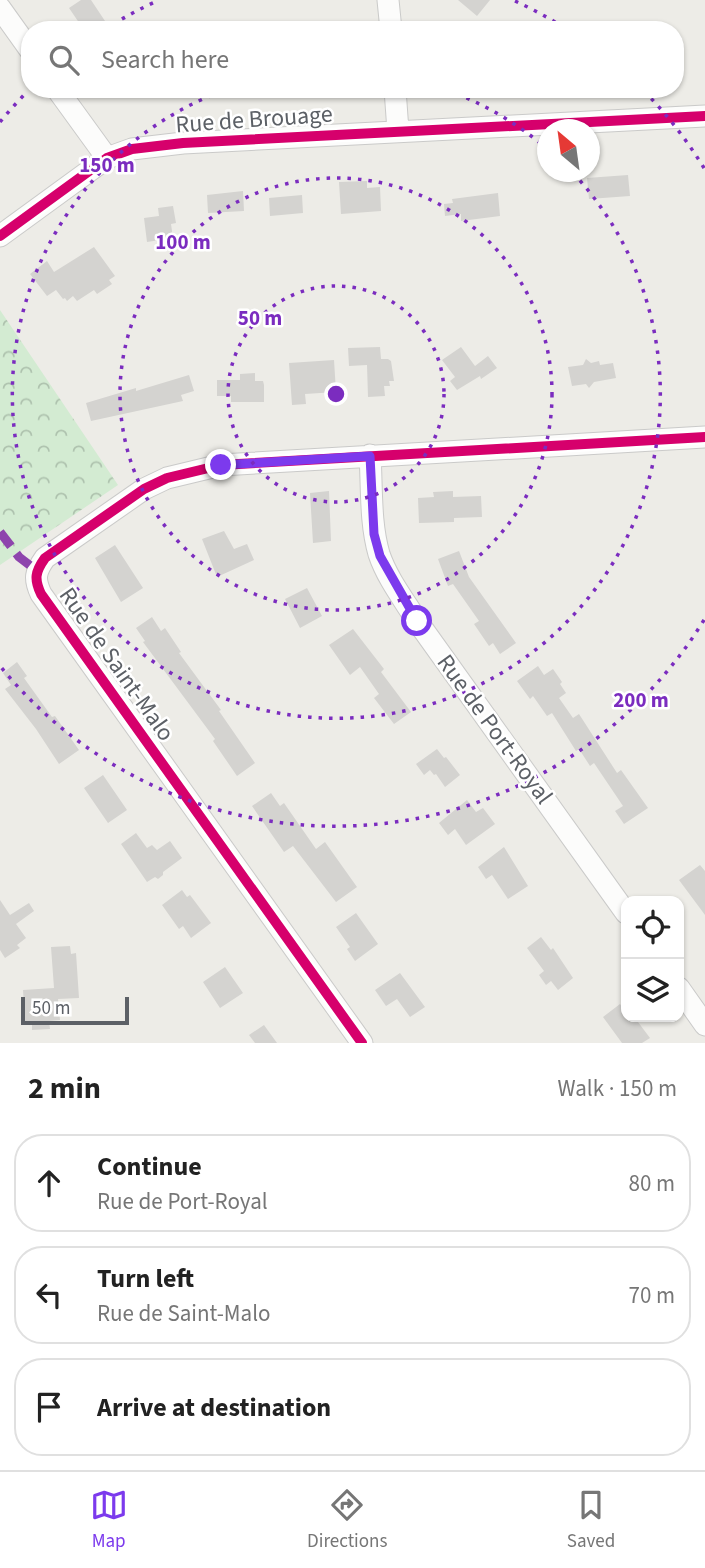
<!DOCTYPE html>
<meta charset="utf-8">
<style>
:root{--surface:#fff;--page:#f2f2f2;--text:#222;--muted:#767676;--line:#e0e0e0;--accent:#7c3aed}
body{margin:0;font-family:"Source Sans 3",sans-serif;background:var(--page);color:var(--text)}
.controls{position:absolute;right:21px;bottom:21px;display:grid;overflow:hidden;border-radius:14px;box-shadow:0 2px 5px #0004}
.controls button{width:63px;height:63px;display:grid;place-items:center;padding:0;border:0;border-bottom:2px solid var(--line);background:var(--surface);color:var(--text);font:35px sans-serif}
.compass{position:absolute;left:537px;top:119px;width:63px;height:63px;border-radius:50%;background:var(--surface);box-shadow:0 2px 5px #0004;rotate:331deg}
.scale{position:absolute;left:21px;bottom:18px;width:108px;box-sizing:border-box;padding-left:7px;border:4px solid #5c6066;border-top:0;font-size:19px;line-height:24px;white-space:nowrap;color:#5c6066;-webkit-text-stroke:5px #fff;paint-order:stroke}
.stop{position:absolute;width:21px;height:21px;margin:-16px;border:5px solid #7c3aed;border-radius:50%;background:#fff}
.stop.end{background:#7c3aed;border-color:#fff;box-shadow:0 2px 7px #0008}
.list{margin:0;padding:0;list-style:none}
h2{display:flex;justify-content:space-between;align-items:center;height:91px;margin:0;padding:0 28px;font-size:30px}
h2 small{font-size:23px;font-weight:400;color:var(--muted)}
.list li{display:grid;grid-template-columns:46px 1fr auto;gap:21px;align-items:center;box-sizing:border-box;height:98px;margin:0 14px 14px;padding:0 14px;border:2px solid var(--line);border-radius:28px}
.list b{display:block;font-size:26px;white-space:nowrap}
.list p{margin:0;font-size:23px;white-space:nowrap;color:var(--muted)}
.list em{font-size:23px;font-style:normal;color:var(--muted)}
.icon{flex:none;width:38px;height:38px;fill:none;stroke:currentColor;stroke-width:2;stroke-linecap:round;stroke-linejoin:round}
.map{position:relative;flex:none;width:705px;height:1043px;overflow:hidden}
.search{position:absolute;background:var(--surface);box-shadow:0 2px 5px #0004;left:21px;right:21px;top:21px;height:77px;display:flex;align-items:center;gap:18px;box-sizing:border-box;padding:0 24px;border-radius:28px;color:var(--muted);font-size:26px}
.sheet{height:427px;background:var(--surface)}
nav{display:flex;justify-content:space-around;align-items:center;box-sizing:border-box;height:98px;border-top:2px solid var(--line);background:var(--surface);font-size:19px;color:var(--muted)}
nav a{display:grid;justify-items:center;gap:4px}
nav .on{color:var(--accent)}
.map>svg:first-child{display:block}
.forest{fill:url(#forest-crowns)}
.building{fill:#d4d3d0}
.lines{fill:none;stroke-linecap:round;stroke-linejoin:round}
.minor-casing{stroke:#cacac9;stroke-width:23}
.minor{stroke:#fcfcfb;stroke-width:21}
.quiet{stroke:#8e44ad;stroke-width:9;stroke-dasharray:18 9;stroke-linecap:butt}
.cycleway-casing{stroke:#fff;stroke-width:15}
.cycleway{stroke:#d6006c;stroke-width:10}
.route{stroke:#7c3aed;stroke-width:9}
.ring{fill:none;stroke:#7b2cbf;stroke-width:3.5;stroke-dasharray:3.5 7}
.labels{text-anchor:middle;stroke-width:5;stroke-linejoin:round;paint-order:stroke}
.street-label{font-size:24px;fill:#5c6066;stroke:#fff}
.centre{fill:#7b2cbf;stroke:#fff;stroke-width:3.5}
.ring-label{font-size:21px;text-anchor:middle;font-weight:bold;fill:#7b2cbf;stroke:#fff;stroke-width:5;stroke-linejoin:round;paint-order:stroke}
</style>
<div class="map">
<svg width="705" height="1043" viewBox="0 0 705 1043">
<defs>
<pattern id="forest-crowns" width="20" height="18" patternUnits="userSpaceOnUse" patternTransform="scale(1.75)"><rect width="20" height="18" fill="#d3ebd2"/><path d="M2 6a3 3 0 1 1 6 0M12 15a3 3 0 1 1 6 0" fill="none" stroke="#aec2ae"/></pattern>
</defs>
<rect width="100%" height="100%" fill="#edece7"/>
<path class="forest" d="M0 310 118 485 0 565Z"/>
<path class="building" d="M81 0H91L111 30H84L69 8Z
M458 0H490L477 16Z
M628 175 630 196 589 199 587 178Z
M367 181V188L380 187 381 211 341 214 339 182Z
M243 191 244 211 208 213 207 195Z
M498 193 500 216 461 221V214L445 216 444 204 453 203 452 199Z
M302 195 303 213 270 216 269 198Z
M173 206 176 223 171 224 173 238 147 242 144 218 159 216 158 208Z
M94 247 115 276 109 280 112 284 97 294 94 290 77 301 73 296 67 301 65 298 63 299 56 290 47 296 30 274 47 261 54 272Z
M380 347 381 359H388L391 361 394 381H389L390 386H384L385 396 368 397 367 365 349 366 348 348Z
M461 347 475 366 488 356 497 368 481 379 480 376 457 390 450 381 455 377 442 360Z
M586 359 591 363 599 361 600 365 613 363 616 378 594 382 589 388 586 384 572 386 568 367 583 365Z
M334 360 336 392 305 394 306 404 292 405 289 363Z
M255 373V381H263L264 385V402H231V396H217V380H240V374Z
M189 375 194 391 181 395 183 401 91 421 86 403 136 388V391Z
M329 491 331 541 313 543 310 493Z
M453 491V497L481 496 482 517 454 518V522L419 523 418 498 434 497 433 492Z
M224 531 234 549 247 544 254 560 217 577 202 539Z
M115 545 143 588 121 602 95 558Z
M459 551 469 577 516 643 500 654 493 643 489 646 474 624 479 621 453 584 448 586 438 559Z
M307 588 322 616 300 628 285 599Z
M152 617 161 631 165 628 181 652 179 653 221 710 219 711 255 763 237 776 213 741 215 739 143 642 145 641 136 628Z
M353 629 384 669 381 672 411 712 394 724 374 698 379 694 360 667 350 675 329 645Z
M17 662 27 676 24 678 52 717 55 716 79 750 59 764 36 729 5 689 11 685 3 673Z
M538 666 544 675 553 669 562 682 560 684 566 693 559 698 573 718 579 714 617 773 621 770 648 808 624 824 615 811 623 806 594 763 590 766 579 749 576 751 552 713 547 716 533 696 530 699 517 681Z
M437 749 444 758 446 757 460 775 445 787 436 774 434 775 430 770 424 775 416 764Z
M103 775 127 810 108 823 84 788Z
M271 793 280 806 284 803 316 849 325 842 357 887 336 902 293 846 284 852 252 806Z
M467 800 476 812 483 808 495 824 466 845 455 829 448 835 439 823Z
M136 833 147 848 152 845 157 850 170 841 182 858 163 872V875L158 879 155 877 147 882 121 844Z
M504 847 528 886 508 899 492 875 486 879 478 867Z
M700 865 705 871V915L679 880Z
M182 890 187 897 190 895 211 923 191 938 183 926 179 929 162 905Z
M0 900 10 915 29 903 34 911 16 924 26 938 17 945 20 948 5 958 0 950Z
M356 913 378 944 355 961 347 949 350 947 336 927Z
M541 937 551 950 553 948 573 978 558 990 551 981 546 985 539 975 544 971 527 948Z
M70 946 71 954 76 953 79 998 58 999 60 1020 49 1021 50 1029 32 1030V1021L25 1022 23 990 54 988 51 947Z
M225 967 243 993 220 1008 203 982Z
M400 973 425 1007 410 1017 397 999 386 1006 375 990Z
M620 1004 626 1013V1017L631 1020 635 1018 650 1038 642 1043H622L603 1017Z
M264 1025 277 1043H255L249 1035Z"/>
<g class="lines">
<g class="minor-casing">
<path id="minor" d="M388 0 391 30
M0 8 30 50
M57 89 107 158
M395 89 398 131
M0 236 107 158 132 149 183 143 705 116
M370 455C372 488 370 523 379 554 387 578 404 600 417 621L626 913
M679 988 705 1025
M362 1043 41 594C34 579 35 572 45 558L144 489 167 478 221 465 705 437"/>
</g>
<use href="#minor" class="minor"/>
<path class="quiet" d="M0 532 19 557 36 570"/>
<g class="cycleway-casing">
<path id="cycleway" d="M0 236 107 158 132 149 183 143 705 116
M362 1043 41 594C34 579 35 572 45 558L144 489 167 478 221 465 705 437"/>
</g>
<use href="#cycleway" class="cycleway"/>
</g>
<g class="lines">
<path class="route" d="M221 465 370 456 374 534 380 556 417 621"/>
</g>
<g class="ring">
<circle cx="336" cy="394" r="108"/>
<circle cx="336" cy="394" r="216"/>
<path d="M447 90A324 324 0 0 1 546 148M573 173A324 324 0 1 1 225 90"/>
<path d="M704 620A432 432 0 0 1 0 666M0 122A432 432 0 0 1 28 91M104 30A432 432 0 0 1 157 1M515 1A432 432 0 0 1 568 30M644 91A432 432 0 0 1 704 168"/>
</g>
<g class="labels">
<g class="street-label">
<text transform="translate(254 119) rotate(-4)" y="8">Rue de Brouage</text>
<text transform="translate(117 664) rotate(55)" y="8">Rue de Saint-Malo</text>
<text transform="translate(495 729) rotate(54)" y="8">Rue de Port-Royal</text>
</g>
</g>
<circle cx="336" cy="394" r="10" class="centre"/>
<g class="ring-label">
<text x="107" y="172">150 m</text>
<text x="183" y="249">100 m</text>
<text x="260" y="325">50 m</text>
<text x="641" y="707">200 m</text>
</g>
</svg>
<div class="controls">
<button><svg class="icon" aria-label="locate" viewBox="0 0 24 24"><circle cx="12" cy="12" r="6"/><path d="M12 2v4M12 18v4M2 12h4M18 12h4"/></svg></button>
<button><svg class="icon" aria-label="layers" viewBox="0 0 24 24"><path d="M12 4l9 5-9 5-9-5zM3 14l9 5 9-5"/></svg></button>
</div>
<svg class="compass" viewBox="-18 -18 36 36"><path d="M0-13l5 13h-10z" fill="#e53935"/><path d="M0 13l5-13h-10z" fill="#767676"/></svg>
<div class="scale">50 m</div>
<div class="stop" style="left:417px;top:621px"></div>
<div class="stop end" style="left:221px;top:465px"></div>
<div class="search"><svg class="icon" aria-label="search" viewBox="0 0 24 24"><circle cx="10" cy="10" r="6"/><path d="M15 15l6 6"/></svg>Search here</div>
</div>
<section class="sheet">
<h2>2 min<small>Walk · 150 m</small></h2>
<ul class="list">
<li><svg class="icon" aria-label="ahead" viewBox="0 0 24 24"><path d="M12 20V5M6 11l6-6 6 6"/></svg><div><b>Continue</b><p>Rue de Port-Royal</p></div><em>80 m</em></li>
<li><svg class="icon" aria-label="left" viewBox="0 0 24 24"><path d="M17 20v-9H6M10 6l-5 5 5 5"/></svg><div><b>Turn left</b><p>Rue de Saint-Malo</p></div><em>70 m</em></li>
<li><svg class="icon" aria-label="arrive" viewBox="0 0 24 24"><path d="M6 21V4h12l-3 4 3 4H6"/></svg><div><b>Arrive at destination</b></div></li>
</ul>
</section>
<nav>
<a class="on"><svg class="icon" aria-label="map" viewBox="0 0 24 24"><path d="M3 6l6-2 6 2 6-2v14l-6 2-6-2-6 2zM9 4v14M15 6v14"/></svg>Map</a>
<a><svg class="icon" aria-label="directions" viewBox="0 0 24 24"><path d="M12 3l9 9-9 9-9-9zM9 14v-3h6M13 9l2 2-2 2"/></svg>Directions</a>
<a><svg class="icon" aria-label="saved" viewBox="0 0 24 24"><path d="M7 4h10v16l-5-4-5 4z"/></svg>Saved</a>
</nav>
